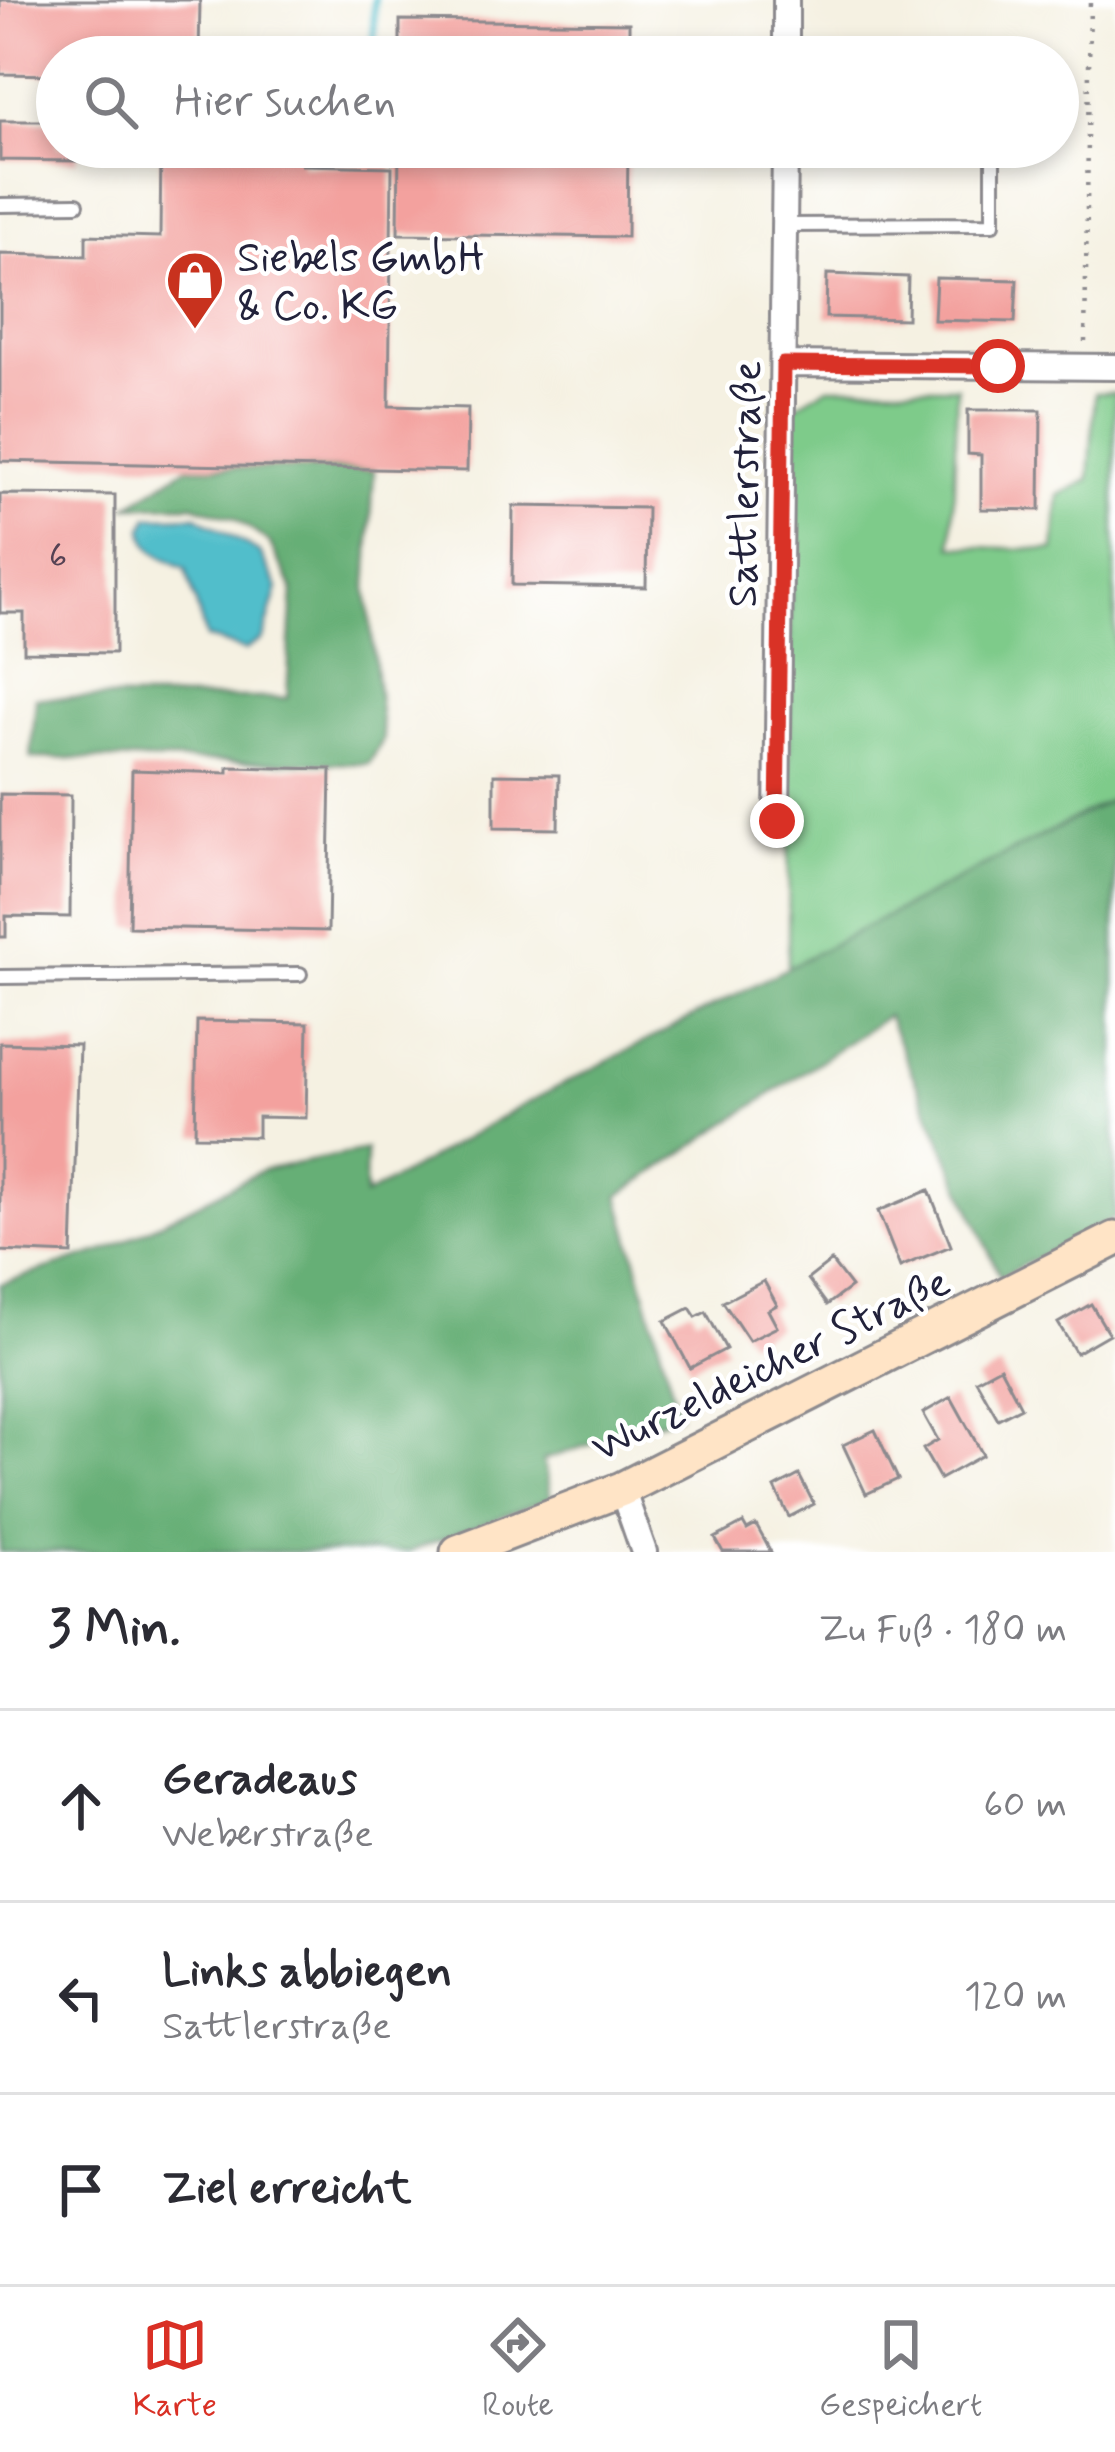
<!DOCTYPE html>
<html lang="de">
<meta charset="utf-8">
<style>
:root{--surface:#fff;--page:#f7f7f7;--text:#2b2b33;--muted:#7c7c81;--line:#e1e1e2;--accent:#d93025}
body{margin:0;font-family:Mynerve,sans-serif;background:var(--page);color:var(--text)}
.stop{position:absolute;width:36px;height:36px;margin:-27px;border:9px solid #d93025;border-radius:50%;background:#fff}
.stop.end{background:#d93025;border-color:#fff;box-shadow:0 3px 12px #0008}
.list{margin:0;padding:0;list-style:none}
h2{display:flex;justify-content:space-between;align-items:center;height:156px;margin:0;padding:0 48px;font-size:51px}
h2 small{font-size:39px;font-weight:400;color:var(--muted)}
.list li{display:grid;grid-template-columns:78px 1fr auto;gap:36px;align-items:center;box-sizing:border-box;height:192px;padding:0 48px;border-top:3px solid var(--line)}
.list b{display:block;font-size:45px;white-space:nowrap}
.list p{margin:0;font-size:39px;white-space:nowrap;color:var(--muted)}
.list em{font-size:39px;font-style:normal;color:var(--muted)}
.icon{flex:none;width:66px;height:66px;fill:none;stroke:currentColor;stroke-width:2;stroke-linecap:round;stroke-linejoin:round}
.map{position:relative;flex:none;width:1115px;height:1552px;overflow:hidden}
.search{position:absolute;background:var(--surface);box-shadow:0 6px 18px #0003;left:36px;right:36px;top:36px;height:132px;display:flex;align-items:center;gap:30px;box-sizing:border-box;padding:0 42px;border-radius:66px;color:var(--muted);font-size:45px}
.sheet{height:732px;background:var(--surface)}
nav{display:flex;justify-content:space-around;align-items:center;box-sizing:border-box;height:168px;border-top:3px solid var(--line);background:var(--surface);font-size:33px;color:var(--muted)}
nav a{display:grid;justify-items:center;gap:6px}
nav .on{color:var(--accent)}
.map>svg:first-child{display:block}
.green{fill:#7ecb8a;stroke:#507662;stroke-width:3}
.forest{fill:#66af76;stroke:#446858;stroke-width:3}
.water{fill:#51becb;stroke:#3a7083;stroke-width:3}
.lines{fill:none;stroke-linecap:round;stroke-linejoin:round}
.stream{stroke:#51becb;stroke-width:8}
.building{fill:#f3a19e}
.service-casing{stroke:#8c8a8e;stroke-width:18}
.minor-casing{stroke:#8c8a8e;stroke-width:30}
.secondary-casing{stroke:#8c8a8e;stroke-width:39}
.path{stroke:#8c8a8e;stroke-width:4.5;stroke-dasharray:3 9;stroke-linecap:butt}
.service{stroke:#fff;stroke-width:12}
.minor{stroke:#fff;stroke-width:24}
.secondary{stroke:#ffe4c6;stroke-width:33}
.route{stroke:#d93025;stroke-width:15}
.labels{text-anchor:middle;stroke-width:9;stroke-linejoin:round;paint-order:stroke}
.number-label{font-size:36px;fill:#564254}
.poi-label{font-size:42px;fill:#22223b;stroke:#fff;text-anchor:start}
.street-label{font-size:42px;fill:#22223b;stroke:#fff}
</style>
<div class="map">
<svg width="1115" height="1552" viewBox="0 0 1115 1552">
<rect width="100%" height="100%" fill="#fff"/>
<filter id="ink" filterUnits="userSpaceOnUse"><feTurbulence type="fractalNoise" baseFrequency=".00833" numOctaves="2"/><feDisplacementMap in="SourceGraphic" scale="24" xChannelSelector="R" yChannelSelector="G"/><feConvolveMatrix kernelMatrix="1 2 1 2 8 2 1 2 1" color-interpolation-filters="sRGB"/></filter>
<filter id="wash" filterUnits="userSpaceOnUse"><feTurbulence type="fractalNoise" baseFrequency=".004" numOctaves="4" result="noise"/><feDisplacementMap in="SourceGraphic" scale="48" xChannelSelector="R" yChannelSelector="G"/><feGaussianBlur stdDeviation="2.7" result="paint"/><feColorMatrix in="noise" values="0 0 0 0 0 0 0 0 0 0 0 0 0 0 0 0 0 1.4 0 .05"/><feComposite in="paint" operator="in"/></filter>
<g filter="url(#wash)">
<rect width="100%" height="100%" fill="#f5f1e2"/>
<path class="green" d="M828 387H957L952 546 1054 550 1059 495 1089 480 1095 393H1115V798L788 968 792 408Z"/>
<path class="forest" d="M187 467 374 470 367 590 383 740 369 764 31 758 36 698H287L293 589 269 542 234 518 193 505 128 506Z
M1115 798V1218L1000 1277 887 1016 619 1196 679 1415 543 1460 551 1498 408 1552H0V1284L109 1249 263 1170 366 1150 365 1196 521 1106Z"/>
<path class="water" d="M197 516 260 553 278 588 263 639 245 650 206 638 186 569C165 557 148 555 143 529L149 517Z"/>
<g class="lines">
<path class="stream" d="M374 57V0
M374 149V147"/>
</g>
<g id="blocks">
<path class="building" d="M0 0H200L199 57H57V75L0 74Z
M400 20 629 23V57H400Z
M0 121H57V147H77V161L0 160Z
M161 147H302V165L392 167 389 406 468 408 467 471 0 461V254L86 256V235L160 237Z
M399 147H628L627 237 398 234Z
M827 274 908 277 907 319 826 317Z
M936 278 1017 280 1015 322 934 320Z
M968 410H1041L1040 510 981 509V455L968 454Z
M0 494 115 495V653L24 652V613H0Z
M513 506 647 508 646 587 512 585Z
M228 767 331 769 328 931 129 927 132 770 228 773Z
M494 774 559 775 558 829 494 828Z
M0 794 71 795 70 917 6 916V937H0Z
M197 1021 308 1023 306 1118 258 1117V1137L195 1136Z
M0 1043 79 1045 72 1254 0 1251Z
M929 1190 951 1246 900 1267 878 1211Z
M831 1261 851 1287 827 1305 808 1279Z
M764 1281 777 1305 768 1310 777 1327 749 1341 723 1302Z
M1091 1304 1109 1334 1076 1353 1058 1323Z
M690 1308 696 1317 706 1312 726 1349 690 1368 665 1321Z
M1000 1367 1021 1407 998 1419 976 1380Z
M951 1397 983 1455 940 1479 923 1449 938 1440 923 1413Z
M875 1430 898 1479 866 1494 843 1445Z
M799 1475 814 1504 789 1517 775 1488Z
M743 1523 747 1530 756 1525 771 1552H723L715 1538Z"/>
</g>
</g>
<g filter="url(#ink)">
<use href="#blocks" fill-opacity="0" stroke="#8c8a8e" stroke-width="3"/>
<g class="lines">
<g class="service-casing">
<path id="service" d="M787 51 992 57
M0 205 77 204
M784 225 993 224V147
M0 977 300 974"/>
</g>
<g class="minor-casing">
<path id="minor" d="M786 57V0
M783 364 1115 367
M777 821 785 147
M622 1489 644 1552"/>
</g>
<g class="secondary-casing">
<path id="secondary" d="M458 1552 622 1489 1115 1239"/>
</g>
<path class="path" d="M1085 342 1090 0"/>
<use href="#service" class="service"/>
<use href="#minor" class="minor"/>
<use href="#secondary" class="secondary"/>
</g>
</g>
<g class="lines" filter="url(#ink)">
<path class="route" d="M777 821 783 364 998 366"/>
</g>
<defs>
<g id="shop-pin" transform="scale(3)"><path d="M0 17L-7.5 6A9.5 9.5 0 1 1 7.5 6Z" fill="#c8321e" stroke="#fff"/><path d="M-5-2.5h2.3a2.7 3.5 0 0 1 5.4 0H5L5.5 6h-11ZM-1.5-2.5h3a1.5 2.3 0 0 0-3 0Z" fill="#fff"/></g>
</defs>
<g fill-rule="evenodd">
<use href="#shop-pin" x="195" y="280"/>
</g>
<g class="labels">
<g class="number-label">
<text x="58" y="567">6</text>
</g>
<g class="poi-label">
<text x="237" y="271">Siebels GmbH<tspan x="237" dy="48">&amp; Co. KG</tspan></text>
</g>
<g class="street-label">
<text transform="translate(743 484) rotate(-89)" y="15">Sattlerstraße</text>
<text transform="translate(770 1363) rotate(-26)" y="15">Wurzeldeicher Straße</text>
</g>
</g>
</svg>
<div class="stop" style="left:998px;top:366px"></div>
<div class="stop end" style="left:777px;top:821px"></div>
<div class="search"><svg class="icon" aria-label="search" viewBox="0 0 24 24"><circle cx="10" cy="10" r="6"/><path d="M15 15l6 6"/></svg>Hier suchen</div>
</div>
<section class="sheet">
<h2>3 Min.<small>Zu Fuß · 180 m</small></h2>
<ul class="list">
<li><svg class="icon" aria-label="ahead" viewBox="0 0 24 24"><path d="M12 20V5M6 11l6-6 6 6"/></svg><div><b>Geradeaus</b><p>Weberstraße</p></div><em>60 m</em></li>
<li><svg class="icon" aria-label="left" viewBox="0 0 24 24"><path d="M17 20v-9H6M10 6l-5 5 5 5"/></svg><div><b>Links abbiegen</b><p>Sattlerstraße</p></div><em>120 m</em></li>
<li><svg class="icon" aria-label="arrive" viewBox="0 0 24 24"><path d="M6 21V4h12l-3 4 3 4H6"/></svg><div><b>Ziel erreicht</b></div></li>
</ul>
</section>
<nav>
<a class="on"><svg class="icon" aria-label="map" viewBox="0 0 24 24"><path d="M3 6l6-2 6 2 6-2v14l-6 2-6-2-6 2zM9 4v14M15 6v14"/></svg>Karte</a>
<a><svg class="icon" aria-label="directions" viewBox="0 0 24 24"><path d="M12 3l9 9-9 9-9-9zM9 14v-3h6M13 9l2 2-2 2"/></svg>Route</a>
<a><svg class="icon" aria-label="saved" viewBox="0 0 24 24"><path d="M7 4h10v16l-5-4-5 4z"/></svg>Gespeichert</a>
</nav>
